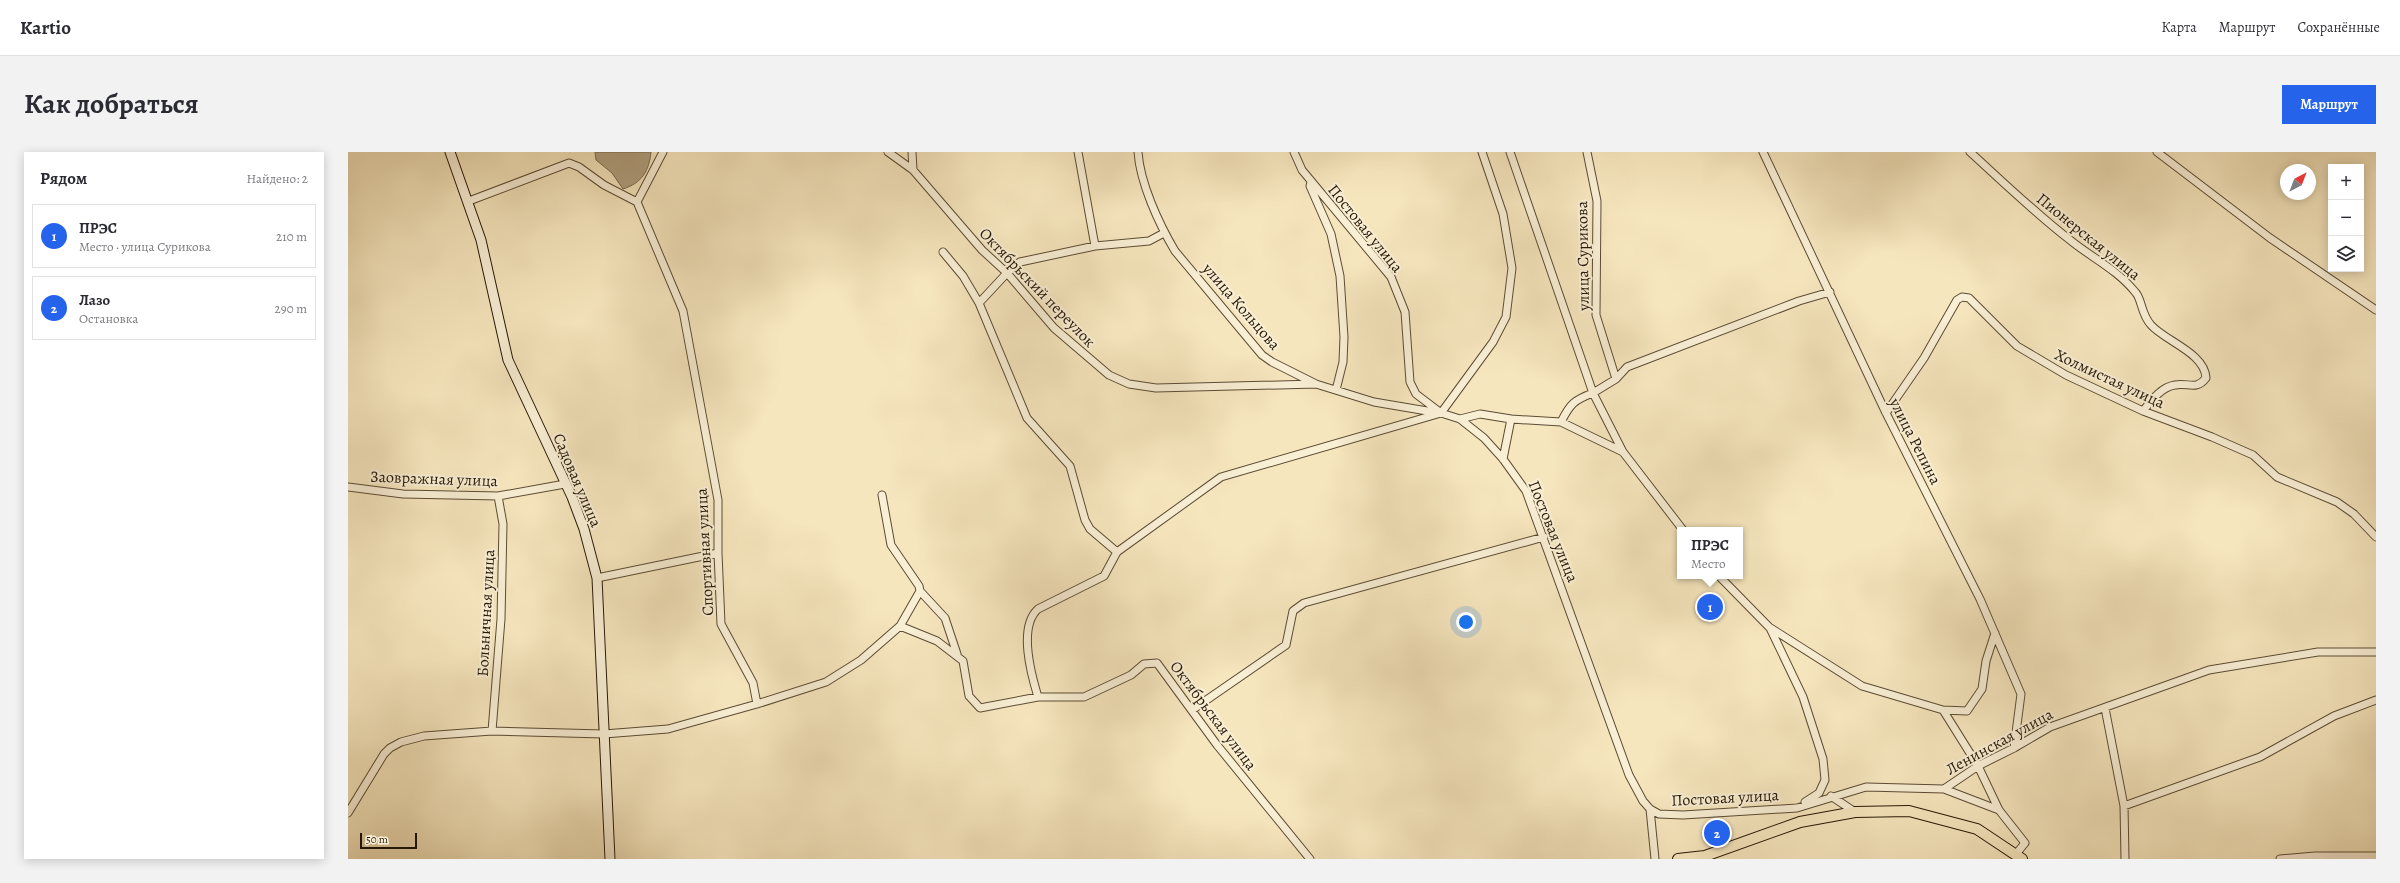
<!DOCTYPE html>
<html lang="ru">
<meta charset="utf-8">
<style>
:root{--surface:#fff;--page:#f2f2f3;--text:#2b2b33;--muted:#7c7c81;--line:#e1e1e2;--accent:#2563eb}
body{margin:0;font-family:Alegreya,serif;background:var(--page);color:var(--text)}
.controls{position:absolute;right:12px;top:12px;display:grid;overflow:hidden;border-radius:0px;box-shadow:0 2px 10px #0003}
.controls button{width:36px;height:36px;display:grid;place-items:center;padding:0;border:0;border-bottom:1px solid var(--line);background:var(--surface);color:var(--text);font:20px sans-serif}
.compass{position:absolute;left:1932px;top:12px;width:36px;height:36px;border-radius:50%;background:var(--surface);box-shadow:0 2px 10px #0003;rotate:42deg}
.scale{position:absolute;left:12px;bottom:10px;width:57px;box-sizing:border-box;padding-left:4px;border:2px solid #271806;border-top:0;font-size:11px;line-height:14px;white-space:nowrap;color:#271806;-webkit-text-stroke:3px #f9efd5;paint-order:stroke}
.you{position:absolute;left:1118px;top:470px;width:14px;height:14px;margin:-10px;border:3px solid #fff;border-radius:50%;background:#1a73e8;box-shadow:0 0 0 6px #1a73e833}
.badge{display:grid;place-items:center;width:26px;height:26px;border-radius:50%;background:var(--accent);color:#fff;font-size:13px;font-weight:700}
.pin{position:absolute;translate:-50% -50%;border:2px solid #fff;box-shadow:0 1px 4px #0006}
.popup{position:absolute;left:1329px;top:375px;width:66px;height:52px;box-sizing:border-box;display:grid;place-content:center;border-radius:0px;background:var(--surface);filter:drop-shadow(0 1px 3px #0005);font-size:13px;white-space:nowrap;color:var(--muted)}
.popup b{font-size:15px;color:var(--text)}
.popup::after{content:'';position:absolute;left:50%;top:100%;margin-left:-8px;border:8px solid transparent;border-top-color:var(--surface)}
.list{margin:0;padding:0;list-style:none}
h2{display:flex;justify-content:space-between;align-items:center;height:52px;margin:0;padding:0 16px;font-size:17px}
h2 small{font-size:13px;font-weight:400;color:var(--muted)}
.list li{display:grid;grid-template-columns:26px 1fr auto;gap:12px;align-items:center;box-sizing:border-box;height:64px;margin:0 8px 8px;padding:0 8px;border:1px solid var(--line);border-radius:0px}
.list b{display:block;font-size:15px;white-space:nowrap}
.list p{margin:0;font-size:13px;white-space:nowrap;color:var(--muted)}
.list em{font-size:13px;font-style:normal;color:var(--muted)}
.icon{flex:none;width:22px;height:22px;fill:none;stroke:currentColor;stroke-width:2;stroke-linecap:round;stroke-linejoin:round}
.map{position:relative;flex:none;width:2028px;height:707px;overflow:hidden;border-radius:0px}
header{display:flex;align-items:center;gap:24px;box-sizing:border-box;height:56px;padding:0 20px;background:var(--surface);border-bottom:1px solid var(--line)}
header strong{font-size:19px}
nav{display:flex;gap:22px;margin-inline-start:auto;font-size:14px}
.intro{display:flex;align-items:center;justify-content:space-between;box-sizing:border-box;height:96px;padding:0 24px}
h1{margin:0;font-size:28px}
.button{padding:10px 18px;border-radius:0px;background:var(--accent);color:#fff;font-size:14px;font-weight:700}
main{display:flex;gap:24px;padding:0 24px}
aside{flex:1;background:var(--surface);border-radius:0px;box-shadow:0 2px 10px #0003}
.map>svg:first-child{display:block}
.water{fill:#b0a07f;stroke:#796a4f}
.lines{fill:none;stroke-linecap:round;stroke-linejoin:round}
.street-casing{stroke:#5b4c34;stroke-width:9}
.secondary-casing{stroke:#271806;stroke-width:11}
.primary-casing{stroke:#271806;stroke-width:12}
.street{stroke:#f9efd5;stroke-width:7}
.secondary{stroke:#f9efd5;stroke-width:9}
.primary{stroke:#f6e6be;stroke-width:10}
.labels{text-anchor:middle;stroke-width:4;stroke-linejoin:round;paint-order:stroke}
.street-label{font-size:16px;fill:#271806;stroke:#f9efd5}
</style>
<header>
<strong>Kartio</strong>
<nav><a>Карта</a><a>Маршрут</a><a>Сохранённые</a></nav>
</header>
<div class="intro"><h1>Как добраться</h1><a class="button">Маршрут</a></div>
<main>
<aside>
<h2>Рядом<small>Найдено: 2</small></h2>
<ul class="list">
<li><span class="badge">1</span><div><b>ПРЭС</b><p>Место · улица Сурикова</p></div><em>210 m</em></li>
<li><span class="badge">2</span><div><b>Лазо</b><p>Остановка</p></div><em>290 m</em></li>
</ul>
</aside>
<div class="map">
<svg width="2028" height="707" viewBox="0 0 2028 707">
<rect width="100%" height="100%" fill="#f6e6be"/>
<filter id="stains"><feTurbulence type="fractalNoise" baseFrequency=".005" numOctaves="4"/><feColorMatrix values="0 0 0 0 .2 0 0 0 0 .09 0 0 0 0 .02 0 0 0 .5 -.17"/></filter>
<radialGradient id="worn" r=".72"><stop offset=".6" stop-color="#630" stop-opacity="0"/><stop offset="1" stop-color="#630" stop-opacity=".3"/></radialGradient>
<path class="water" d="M247 0H303C301 19 294 31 275 37L264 21 248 8Z"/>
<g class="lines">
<g class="street-casing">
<path id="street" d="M540 0 565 18 634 98 659 121 706 176 761 223 781 232 808 236 968 232
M564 0 565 18
M730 0 747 94
M790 0C792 31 811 72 827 99L914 203 924 210 968 232 1026 250 1091 261
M946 0 954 18 1043 125 1057 160 1062 230 1068 242 1093 261 1112 267 1136 286 1155 307 1178 339 1281 623 1295 649 1302 657 1311 662 1335 663 1449 656 1518 635 1596 637 1630 614 1666 596 1702 575 1861 518 1970 500H2028
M1415 0 1538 261 1632 447 1673 542 1666 596
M1622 0C1655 30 1687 61 1722 88 1744 106 1770 118 1788 141 1794 148 1793 162 1803 173 1817 189 1857 201 1858 226 1848 239 1840 230 1827 233 1813 235 1803 249 1795 259
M1809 0 1922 86 2028 158
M963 30 962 34 983 82 992 124 996 185 995 210 988 238
M121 49 221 11 231 15 256 33 289 50 315 0
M289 50 335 159 370 348V401L373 472 405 531 409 552
M595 100 615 124 631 151 679 266 722 314 737 368 742 377 769 400
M631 151 659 121 672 110 747 94 801 89 816 81
M1268 227 1279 215 1451 149 1482 140
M1538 261 1576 206 1609 148 1614 145 1621 146 1669 194 1718 223 1795 259 1864 285 1905 303 1929 325 1989 350 2006 362 2028 385
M1112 267 1132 262 1163 267
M1213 270 1275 300 1245 241 1268 227 1248 163 1249 49 1239 0
M1275 300 1335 378
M1155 307 1163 267 1213 270C1222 252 1226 248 1245 241L1162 0
M0 335 55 342 150 344 217 332
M1371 424 1421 475 1514 534 1595 558 1630 614 1651 658 1677 691 1668 702
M249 426 370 401
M572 439 597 466 609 502
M552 474 589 489 615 509 621 544 632 556 690 545H736L783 523 796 512 809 511 869 593 962 707
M1422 476 1455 545 1475 607 1477 628 1471 641 1457 650
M690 545C683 522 670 475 690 457L756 424 769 400 873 325 1093 261 1145 190 1158 165 1164 116 1155 62 1134 0
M1757 556 1776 654 1777 707
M844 558 938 493 945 459 956 451 1196 385
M1595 558 1619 559 1634 537 1638 509 1647 481
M144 579 153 467 155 372 150 344
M1596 637 1651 658
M1483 644 1507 660
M1776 654 1912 605 1986 564 2028 548
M1302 657 1307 707
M0 661 36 602 42 596 53 590 76 584 144 579 256 582 320 577 409 552 478 530 513 508 552 474 572 439 571 434 543 393 534 343
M1932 707 1967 704H2028"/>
</g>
<g class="secondary-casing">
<path id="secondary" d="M102 0 133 88 160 208 224 345 236 377 249 426 262 707"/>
</g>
<g class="primary-casing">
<path id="primary" d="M1330 707 1357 704 1452 670 1507 660 1561 659 1629 677 1674 707"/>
</g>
<use href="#street" class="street"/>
<use href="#secondary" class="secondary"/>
<use href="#primary" class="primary"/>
</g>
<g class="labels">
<g class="street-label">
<text transform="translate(1018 76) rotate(51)" y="6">Постовая улица</text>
<text transform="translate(1741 84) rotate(39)" y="6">Пионерская улица</text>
<text transform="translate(1234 104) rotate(-91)" y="6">улица Сурикова</text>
<text transform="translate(690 135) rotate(46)" y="6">Октябрьский переулок</text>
<text transform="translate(894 154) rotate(49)" y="6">улица Кольцова</text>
<text transform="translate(1762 226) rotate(25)" y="6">Холмистая улица</text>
<text transform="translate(1568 289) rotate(63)" y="6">улица Репина</text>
<text transform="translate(86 326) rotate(2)" y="6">Заовражная улица</text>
<text transform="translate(230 328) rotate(67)" y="6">Садовая улица</text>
<text transform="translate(1206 379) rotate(68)" y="6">Постовая улица</text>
<text transform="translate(356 400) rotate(-93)" y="6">Спортивная улица</text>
<text transform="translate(137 461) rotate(-87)" y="6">Больничная улица</text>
<text transform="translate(866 563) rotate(53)" y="6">Октябрьская улица</text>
<text transform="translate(1651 589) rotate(-29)" y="6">Ленинская улица</text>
<text transform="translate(1377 645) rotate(-3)" y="6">Постовая улица</text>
</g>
</g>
<rect width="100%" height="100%" filter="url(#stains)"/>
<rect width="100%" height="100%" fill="url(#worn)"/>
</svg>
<div class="controls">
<button>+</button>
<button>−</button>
<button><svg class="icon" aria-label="layers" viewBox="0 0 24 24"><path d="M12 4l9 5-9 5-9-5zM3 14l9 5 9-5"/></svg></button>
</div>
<svg class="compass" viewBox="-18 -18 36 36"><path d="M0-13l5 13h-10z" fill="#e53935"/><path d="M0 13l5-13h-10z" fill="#7c7c81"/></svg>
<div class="scale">50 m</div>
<div class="you"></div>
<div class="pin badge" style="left:1362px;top:455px">1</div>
<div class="popup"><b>ПРЭС</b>Место</div>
<div class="pin badge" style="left:1369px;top:681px">2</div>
</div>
</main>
